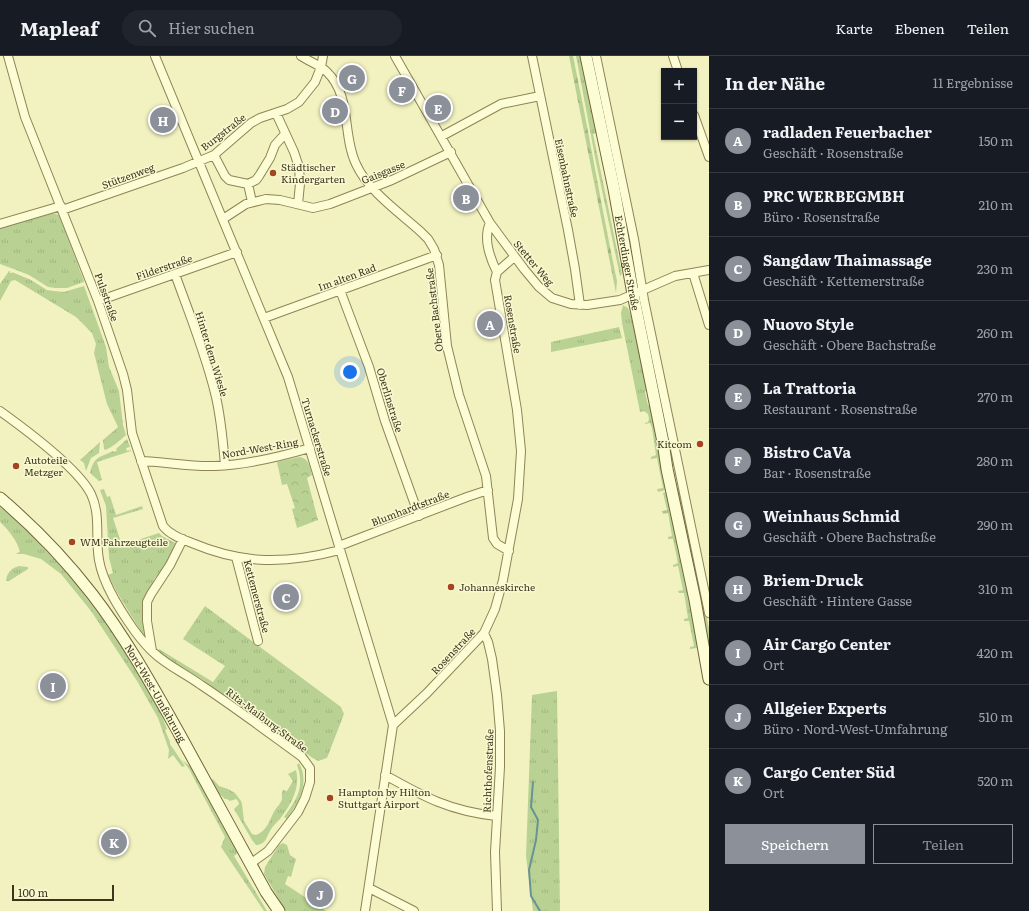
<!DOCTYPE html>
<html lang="de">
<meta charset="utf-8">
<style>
:root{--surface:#171b24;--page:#20242c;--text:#f1f3f6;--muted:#9ea1a6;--line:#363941;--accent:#8c9099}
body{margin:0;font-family:Literata,serif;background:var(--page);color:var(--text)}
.controls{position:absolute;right:12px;top:12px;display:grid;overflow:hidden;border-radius:0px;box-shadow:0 1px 3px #0004}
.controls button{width:36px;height:36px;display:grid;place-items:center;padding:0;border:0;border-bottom:1px solid var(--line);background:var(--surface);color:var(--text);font:20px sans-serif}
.scale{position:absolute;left:12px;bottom:10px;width:102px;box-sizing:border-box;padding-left:4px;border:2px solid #3c351c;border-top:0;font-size:11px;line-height:14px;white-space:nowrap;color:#3c351c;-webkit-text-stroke:3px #f9f9d1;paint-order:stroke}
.you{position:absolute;left:350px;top:316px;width:14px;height:14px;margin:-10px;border:3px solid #fff;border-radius:50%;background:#1a73e8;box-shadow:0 0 0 6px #1a73e833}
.badge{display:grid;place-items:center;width:26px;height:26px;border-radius:50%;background:var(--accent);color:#fff;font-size:13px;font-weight:700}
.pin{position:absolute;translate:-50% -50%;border:2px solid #fff;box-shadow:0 1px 4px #0006}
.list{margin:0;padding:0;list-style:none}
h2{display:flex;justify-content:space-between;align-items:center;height:52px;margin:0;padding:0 16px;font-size:17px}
h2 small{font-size:13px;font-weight:400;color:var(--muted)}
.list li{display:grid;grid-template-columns:26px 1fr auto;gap:12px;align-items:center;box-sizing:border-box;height:64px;padding:0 16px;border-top:1px solid var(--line)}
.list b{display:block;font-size:15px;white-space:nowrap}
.list p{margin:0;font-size:13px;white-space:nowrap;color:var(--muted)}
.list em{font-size:13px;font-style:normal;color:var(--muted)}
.actions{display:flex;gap:8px;padding:12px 16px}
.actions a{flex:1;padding:9px 0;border:1px solid var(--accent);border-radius:0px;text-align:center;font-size:14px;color:var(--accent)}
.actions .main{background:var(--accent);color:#fff}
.icon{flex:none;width:22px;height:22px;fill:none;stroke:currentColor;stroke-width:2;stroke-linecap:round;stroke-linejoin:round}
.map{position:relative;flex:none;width:709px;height:855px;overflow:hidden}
header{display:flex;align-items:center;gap:24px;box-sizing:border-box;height:56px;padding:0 20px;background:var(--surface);border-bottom:1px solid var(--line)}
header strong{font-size:19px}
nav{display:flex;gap:22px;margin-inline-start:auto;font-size:14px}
.search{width:280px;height:36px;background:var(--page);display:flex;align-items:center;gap:10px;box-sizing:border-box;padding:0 14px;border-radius:22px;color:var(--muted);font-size:15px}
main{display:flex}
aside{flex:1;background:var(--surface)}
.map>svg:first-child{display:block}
.grass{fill:url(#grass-tufts)}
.forest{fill:url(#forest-firs)}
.park{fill:url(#park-crowns)}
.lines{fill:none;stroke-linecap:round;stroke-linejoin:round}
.stream{stroke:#6a9294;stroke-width:2}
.minor-casing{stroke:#8e8456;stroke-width:10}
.secondary-casing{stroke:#70643a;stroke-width:13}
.minor{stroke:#fcfcd5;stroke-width:8}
.secondary{stroke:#fcfcd5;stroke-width:11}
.poi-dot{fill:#a34520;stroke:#f9f9d1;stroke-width:1.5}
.labels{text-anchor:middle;stroke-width:3;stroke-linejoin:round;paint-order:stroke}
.street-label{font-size:10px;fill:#3c351c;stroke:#f9f9d1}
.poi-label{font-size:10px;fill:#3c351c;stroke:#f9f9d1;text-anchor:start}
</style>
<header>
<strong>Mapleaf</strong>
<div class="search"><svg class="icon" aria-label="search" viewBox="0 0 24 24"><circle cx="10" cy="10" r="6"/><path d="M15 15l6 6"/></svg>Hier suchen</div>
<nav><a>Karte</a><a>Ebenen</a><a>Teilen</a></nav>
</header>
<main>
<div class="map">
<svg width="709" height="855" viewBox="0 0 709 855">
<defs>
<pattern id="grass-tufts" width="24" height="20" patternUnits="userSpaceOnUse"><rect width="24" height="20" fill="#b9d293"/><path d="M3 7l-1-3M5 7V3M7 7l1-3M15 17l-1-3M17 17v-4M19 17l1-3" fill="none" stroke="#a0b57e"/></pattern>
<pattern id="forest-firs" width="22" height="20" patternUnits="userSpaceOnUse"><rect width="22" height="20" fill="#b9d293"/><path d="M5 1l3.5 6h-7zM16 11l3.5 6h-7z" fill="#a0b57e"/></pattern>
<pattern id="park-crowns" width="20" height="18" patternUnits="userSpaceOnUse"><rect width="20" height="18" fill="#b9d293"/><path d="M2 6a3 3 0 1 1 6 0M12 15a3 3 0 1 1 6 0" fill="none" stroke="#a0b57e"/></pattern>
</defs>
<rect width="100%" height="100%" fill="#f2f2c1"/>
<path class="grass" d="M576 0H582L597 77 593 78 622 218 620 220 595 101Z
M53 157 59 159 84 225V226L67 232H55L48 231 29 219 11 212 0 208V172Z
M9 215H10V217H12V216L31 224 47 234 54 235 64 236 84 230 106 291 109 311 119 335 123 369 126 379C119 385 113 391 105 394L104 393 103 384 118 371 107 348 94 297 96 288 92 277 76 261 15 224 11 225 0 245V228Z
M623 249 628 252 631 260 647 333 645 336 648 349 650 350 665 434 658 436 657 433 663 432 657 402 651 403V401L656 399 652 372 650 367 645 368V367L648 366 649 363 648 358 644 355 640 356 622 267 621 257Z
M619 271 622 282 551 296V286Z
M127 383 130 391 126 392 127 395 131 394V395L97 406 102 424 99 425 90 417C94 400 99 402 113 395L114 396 117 395 116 393Z
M100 386 99 397 91 402 86 415 84 407 80 404Z
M104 433 107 441 110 440 116 459 142 450 143 453 113 462 122 489 159 477 162 480 175 487C173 495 170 507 164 514 161 518 157 519 154 523L155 526 145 542 147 577 143 579 118 538 108 519 113 517 109 502 106 450 100 434Z
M681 433 709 572V590H708L676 434Z
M666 436 691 547 697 592 690 593V591L694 590 689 565H684V563L688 562 684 537H679L678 535 683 534 678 510 673 511V509L678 507 673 483H668V481L672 480 668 457 663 458 662 455 667 454 663 437Z
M0 451C54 496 98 552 134 611 147 631 159 651 167 673L165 674 170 686V688L185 710 182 711 173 699 168 703 169 694 158 662 137 625 91 555 61 518 41 503 24 498H15L20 496C18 486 8 473 0 466Z
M19 510 28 511V513L9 525H6C7 517 11 512 19 510Z
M205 550 341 651 344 658 327 702 318 705 311 701 306 697 304 698 203 624 167 603 158 595 159 593 213 626 225 610 183 583Z
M557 635 560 855H533L526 800 532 639Z
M182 704 190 710 238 797 234 800 267 855H264L221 791 225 781 189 713Z
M299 707C310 728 299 745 287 763L284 761C297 743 305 731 297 709Z
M296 714C301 732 290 750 280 763 276 767 272 771 270 775 266 782 266 787 258 789H256L252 784 234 753 239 748 238 745 236 743 230 745 227 743H225L217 736 211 724 213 723 219 730 228 733 235 737 241 745 242 748 244 765 252 778 256 779C268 774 269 764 275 754 277 751 281 747 282 743 282 740 281 738 283 734L287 735 293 725 288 718Z
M283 787 287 789 290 799 296 803 291 821 288 820 285 828 326 855H286L264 818 265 811 279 789Z"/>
<path class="forest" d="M569 0H573C589 75 601 150 617 225L616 237Z"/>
<path class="park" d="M299 401C309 402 310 411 312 419L307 422 318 464 297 472 292 453 295 452 287 428 282 429 277 406Z"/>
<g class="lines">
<path class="stream" d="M533 726 531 751 538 764 536 784 529 814 531 840 540 855"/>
<g class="minor-casing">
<path id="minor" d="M8 0 25 61 98 245 123 318 127 334 132 377 163 470C170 479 182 483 192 487 244 509 287 508 340 494
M155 0 288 321 393 669 365 855
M301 0C310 6 320 9 327 16 352 40 342 79 356 108 368 135 399 156 421 176L428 183 434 193 439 209 447 290 459 339 486 420 493 482 497 488 509 495
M395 0 490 167 524 213 539 231 552 242 571 248 587 249 620 244 675 220 709 214
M532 0 568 174 575 213 580 249
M596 0 634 183 644 244 709 557
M673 0 678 15
M276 57 294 96 299 111 300 128 298 148
M694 59 709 101
M442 80 501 48 540 40
M214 99 225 120 229 124 248 128 256 124 259 120 270 102 275 89 285 78
M248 128 252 146
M62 154 183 112 214 99 251 67 260 62 287 53 299 46 315 26 321 11 323 0
M223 163 246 148 266 143 280 144 313 152 330 148 392 124 451 96
M490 167C483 182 490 202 497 216
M0 168 61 150
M693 217 709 269
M175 218C189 257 205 296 215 337 221 360 223 385 225 409
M340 234 369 311 385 365 419 460
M98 245 237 196
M264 262 437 199
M0 355C25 373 78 412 91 438 101 459 95 482 99 504 103 528 120 554 134 574 140 582 146 590 154 597 168 610 186 618 201 629 236 652 269 677 302 701L310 712V726L305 742 298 756 268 795 250 808
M141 405C166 406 191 411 215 410 247 409 279 401 310 392
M339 490 467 441 488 434
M236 501 258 585
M484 577 488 586 492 603 497 639 500 675V711L495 796 497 855
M152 595 147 565V546L151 538 170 509 183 483
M393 669 427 637 484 577 495 553 503 524 518 443 521 395 517 354 495 224 497 216 514 201
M385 719C424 741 450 755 496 760
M369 832 414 855"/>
</g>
<g class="secondary-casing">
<g id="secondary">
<path id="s1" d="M586 0 614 133 633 238 663 386 667 413 695 544 709 623"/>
<path id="s2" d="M0 442C34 471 65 503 92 538 126 582 153 631 180 679 209 731 237 784 266 836L279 855"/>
</g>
</g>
<use href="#minor" class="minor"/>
<use href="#secondary" class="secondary"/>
</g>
<g class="poi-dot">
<circle cx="273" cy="117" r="4"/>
<circle cx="700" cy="388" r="4"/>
<circle cx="16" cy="410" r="4"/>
<circle cx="72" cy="486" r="4"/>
<circle cx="451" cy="531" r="4"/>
<circle cx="330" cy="742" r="4"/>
</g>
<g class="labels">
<g class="street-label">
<text transform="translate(223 76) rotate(-38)" y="4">Burgstraße</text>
<text transform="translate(383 116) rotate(-22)" y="4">Gaisgasse</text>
<text transform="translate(128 120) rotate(-20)" y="4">Stützenweg</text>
<text transform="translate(567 122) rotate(78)" y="4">Eisenbahnstraße</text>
<text dy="4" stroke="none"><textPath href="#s1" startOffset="211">Echterdinger Straße</textPath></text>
<text transform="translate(534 207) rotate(50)" y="4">Stetter Weg</text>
<text transform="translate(164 211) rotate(-19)" y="4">Filderstraße</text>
<text transform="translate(347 221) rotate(-20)" y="4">Im alten Rad</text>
<text transform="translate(107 241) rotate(70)" y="4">Pulsstraße</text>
<text transform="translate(434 254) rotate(-97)" y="4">Obere Bachstraße</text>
<text transform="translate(513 268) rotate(80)" y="4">Rosenstraße</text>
<text transform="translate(212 298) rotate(73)" y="4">Hinter dem Wiesle</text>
<text transform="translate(390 344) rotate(73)" y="4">Oberlinstraße</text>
<text transform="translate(317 381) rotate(73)" y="4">Turnackerstraße</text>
<text transform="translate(260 392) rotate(-10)" y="4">Nord-West-Ring</text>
<text transform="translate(410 452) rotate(-21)" y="4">Blumhardtstraße</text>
<text transform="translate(257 540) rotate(75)" y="4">Kettemerstraße</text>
<text transform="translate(453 595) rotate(-47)" y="4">Rosenstraße</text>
<text dy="4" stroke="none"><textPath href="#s2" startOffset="251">Nord-West-Umfahrung</textPath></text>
<text transform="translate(267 664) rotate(37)" y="4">Rita-Maiburg-Straße</text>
<text transform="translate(488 715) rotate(-88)" y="4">Richthofenstraße</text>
</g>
<g class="poi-label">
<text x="281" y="115">Städtischer<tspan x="281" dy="12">Kindergarten</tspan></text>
<text x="692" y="392" text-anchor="end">Kitcom</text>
<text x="24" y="408">Autoteile<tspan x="24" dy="12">Metzger</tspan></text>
<text x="80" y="490">WM Fahrzeugteile</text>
<text x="459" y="535">Johanneskirche</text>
<text x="338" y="740">Hampton by Hilton<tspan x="338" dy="12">Stuttgart Airport</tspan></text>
</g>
</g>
</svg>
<div class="controls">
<button>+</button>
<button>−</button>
</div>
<div class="scale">100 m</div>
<div class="you"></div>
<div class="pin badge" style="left:490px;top:268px">A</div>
<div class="pin badge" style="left:466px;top:142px">B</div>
<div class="pin badge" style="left:286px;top:541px">C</div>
<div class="pin badge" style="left:335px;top:55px">D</div>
<div class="pin badge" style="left:438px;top:52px">E</div>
<div class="pin badge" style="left:402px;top:34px">F</div>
<div class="pin badge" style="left:352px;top:22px">G</div>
<div class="pin badge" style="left:163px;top:64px">H</div>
<div class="pin badge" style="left:53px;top:630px">I</div>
<div class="pin badge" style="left:320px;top:838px">J</div>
<div class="pin badge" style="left:114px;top:786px">K</div>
</div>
<aside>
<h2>In der Nähe<small>11 Ergebnisse</small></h2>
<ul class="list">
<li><span class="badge">A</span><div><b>radladen Feuerbacher</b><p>Geschäft · Rosenstraße</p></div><em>150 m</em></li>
<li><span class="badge">B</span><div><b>PRC WERBEGMBH</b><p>Büro · Rosenstraße</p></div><em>210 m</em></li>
<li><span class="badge">C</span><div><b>Sangdaw Thaimassage</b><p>Geschäft · Kettemerstraße</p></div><em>230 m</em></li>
<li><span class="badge">D</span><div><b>Nuovo Style</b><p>Geschäft · Obere Bachstraße</p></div><em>260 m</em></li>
<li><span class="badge">E</span><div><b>La Trattoria</b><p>Restaurant · Rosenstraße</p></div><em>270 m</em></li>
<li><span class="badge">F</span><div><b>Bistro CaVa</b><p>Bar · Rosenstraße</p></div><em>280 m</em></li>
<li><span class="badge">G</span><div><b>Weinhaus Schmid</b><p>Geschäft · Obere Bachstraße</p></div><em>290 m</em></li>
<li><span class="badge">H</span><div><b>Briem-Druck</b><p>Geschäft · Hintere Gasse</p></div><em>310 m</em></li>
<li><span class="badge">I</span><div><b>Air Cargo Center</b><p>Ort</p></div><em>420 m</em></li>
<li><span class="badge">J</span><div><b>Allgeier Experts</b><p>Büro · Nord-West-Umfahrung</p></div><em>510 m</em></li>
<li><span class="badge">K</span><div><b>Cargo Center Süd</b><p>Ort</p></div><em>520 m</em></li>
</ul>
<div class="actions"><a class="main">Speichern</a><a>Teilen</a></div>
</aside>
</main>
